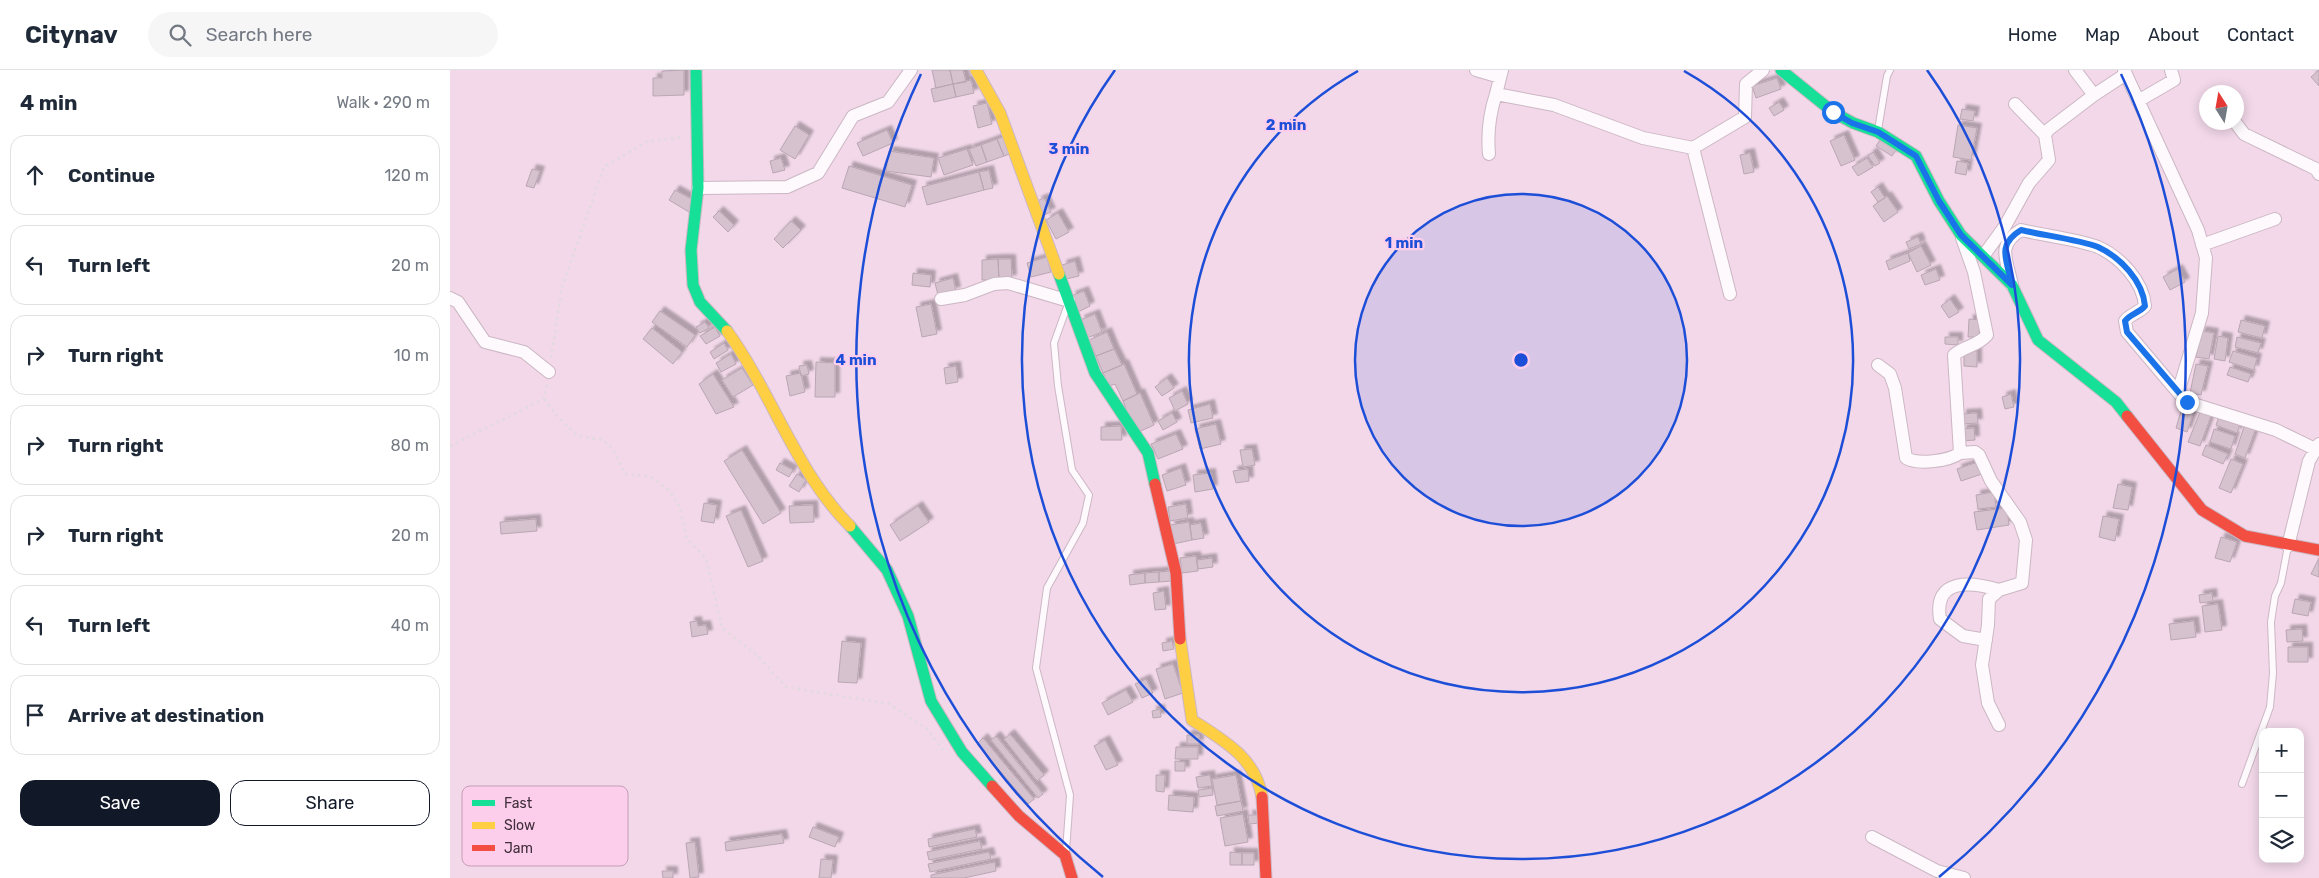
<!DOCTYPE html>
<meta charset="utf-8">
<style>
:root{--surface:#fff;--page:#f6f6f7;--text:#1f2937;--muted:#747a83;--line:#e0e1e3;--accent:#111827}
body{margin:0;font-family:Rubik,sans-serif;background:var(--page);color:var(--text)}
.controls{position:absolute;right:15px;bottom:15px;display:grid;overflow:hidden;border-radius:10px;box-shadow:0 2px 12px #0003}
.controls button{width:45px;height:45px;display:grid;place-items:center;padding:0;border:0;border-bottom:1px solid var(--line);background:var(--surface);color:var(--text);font:25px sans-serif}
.compass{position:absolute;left:1749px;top:15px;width:45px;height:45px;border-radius:50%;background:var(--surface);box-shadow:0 2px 12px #0003;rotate:349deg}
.stop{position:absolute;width:15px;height:15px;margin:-11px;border:4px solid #1a73e8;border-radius:50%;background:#fff}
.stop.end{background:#1a73e8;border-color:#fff;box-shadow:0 1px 5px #0008}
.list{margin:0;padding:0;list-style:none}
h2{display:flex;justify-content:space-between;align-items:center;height:65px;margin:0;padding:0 20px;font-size:21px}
h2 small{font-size:16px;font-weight:400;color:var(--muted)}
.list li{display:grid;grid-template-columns:32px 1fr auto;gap:15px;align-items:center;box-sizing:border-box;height:80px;margin:0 10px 10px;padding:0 10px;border:1px solid var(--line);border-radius:15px}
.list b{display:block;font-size:19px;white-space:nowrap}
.list em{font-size:16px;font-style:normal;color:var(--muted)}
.actions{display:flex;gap:10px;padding:15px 20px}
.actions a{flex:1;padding:11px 0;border:1px solid var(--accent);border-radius:15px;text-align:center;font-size:18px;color:var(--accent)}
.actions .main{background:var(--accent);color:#fff}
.icon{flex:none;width:28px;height:28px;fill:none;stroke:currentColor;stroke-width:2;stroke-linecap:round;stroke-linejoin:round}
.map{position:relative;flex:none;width:1869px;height:808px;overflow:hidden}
header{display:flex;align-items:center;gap:30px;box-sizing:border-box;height:70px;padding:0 25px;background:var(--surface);border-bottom:1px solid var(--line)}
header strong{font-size:24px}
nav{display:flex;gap:28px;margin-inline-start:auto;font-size:18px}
.search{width:350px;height:45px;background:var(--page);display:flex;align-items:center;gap:12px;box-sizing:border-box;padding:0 18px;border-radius:28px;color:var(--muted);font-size:19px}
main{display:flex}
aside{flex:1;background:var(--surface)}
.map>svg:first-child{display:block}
.building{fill:#d6c2cf;stroke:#baa6b3;filter:url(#shadow)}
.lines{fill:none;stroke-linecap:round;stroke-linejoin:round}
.lane-casing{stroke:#ccb7c4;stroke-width:8}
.street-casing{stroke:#ccb7c4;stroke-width:14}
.fast-casing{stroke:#ccb7c4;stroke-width:13}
.slow-casing{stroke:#ccb7c4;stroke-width:13}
.jam-casing{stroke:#ccb7c4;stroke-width:13}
.path{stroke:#e2dadf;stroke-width:2.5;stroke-dasharray:2.5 4;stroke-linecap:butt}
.lane{stroke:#fdf9fc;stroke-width:6}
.street{stroke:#fdf9fc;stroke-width:12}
.fast{stroke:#16e098;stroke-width:11}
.slow{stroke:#ffcf43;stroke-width:11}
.jam{stroke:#f24e42;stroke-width:11}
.route{stroke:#1a73e8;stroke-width:6}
.ring{fill:none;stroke:#1d4ed8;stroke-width:2.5}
.key{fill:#fdceec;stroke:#c49eb6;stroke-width:1}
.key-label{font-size:14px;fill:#3f2d39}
.centre{fill:#1d4ed8;stroke:#fdceec;stroke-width:2.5}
.ring-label{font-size:15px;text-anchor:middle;font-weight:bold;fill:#1d4ed8;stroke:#fdceec;stroke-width:4.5;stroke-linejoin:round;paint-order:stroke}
</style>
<header>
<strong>Citynav</strong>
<div class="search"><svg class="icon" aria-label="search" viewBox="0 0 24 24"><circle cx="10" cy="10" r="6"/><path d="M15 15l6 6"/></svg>Search here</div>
<nav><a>Home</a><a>Map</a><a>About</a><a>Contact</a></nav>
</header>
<main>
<aside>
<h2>4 min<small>Walk · 290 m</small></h2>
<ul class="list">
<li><svg class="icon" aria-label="ahead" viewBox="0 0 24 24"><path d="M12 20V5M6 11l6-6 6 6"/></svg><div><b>Continue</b></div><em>120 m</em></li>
<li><svg class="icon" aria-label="left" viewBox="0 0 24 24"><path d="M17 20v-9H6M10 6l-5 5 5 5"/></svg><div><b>Turn left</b></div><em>20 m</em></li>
<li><svg class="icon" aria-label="right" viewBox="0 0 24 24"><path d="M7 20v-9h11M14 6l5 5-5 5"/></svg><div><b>Turn right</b></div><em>10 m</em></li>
<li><svg class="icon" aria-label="right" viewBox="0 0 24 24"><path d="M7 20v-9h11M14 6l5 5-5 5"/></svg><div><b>Turn right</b></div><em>80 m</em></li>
<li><svg class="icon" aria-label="right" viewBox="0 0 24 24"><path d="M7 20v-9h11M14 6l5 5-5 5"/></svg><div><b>Turn right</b></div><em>20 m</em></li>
<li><svg class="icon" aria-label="left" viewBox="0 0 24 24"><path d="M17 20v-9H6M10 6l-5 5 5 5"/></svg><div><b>Turn left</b></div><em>40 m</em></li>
<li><svg class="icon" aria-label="arrive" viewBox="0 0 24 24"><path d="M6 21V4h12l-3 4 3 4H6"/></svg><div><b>Arrive at destination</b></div></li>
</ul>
<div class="actions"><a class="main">Save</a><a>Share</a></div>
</aside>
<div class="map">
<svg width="1869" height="808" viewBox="0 0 1869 808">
<defs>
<filter id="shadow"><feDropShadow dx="4.5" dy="-4.5" stdDeviation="1" flood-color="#0004"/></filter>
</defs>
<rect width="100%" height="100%" fill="#f2d8e9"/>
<path class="building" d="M234 0V25L203 26V8H212V1Z
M482 0H500L503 14 486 18Z
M500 0H513L516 12 503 14Z
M1869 0V16L1861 7Z
M1327 8 1331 19 1306 28 1302 16Z
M521 10 524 23 506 27 503 14Z
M503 14 506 27 484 32 481 19Z
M1329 32 1334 40 1324 46 1319 38Z
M537 33 542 54 528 58 523 36Z
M1512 39 1525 41 1523 51 1510 49Z
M1508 55 1527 58 1521 90 1503 87Z
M345 56 359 65 345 89 330 80Z
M437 60 443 73 413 86 407 73Z
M1394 65 1405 90 1391 96 1380 71Z
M556 66 562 83 554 86 547 69Z
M547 69 554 86 537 92 531 75Z
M1430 70 1446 80 1442 86 1426 76Z
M531 75 537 92 526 96 519 79Z
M517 79 523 95 494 105 488 88Z
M439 81 484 88 481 107 436 101Z
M1423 82 1430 93 1425 96 1418 86Z
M1300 83 1304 102 1294 104 1290 85Z
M331 88 335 100 323 103 320 91Z
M1417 88 1423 97 1408 106 1402 97Z
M1507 91 1518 93 1516 105 1505 103Z
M399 96 462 115 455 137 392 118Z
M82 99 90 101 84 118 76 116Z
M539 100 543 118 534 120 529 102Z
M529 102 534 120 477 135 472 117Z
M1428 117 1435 128 1428 132 1421 122Z
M225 120 245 131 239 142 219 130Z
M1437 126 1448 142 1434 152 1423 136Z
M594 128 601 142 594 145 587 131Z
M269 141 284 155 278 162 263 147Z
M608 143 619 162 606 169 596 150Z
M341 151 351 160 333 178 324 169Z
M1468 167 1471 174 1459 179 1456 172Z
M1471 176 1481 195 1467 202 1458 183Z
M1458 183 1460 191 1439 200 1436 191Z
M597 187 601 202 581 207 577 193Z
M548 189 549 210H532V190Z
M548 189H561L562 209 549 210Z
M625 191 629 206 616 209 612 195Z
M1486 199 1490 210 1475 215 1471 205Z
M1728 199 1735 212 1720 220 1713 207Z
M463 203 481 205 480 217 462 215Z
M503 208 506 221 488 225 485 213Z
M634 221 640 236 628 242 621 226Z
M1500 229 1509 242 1499 248 1491 236Z
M481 234 487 264 472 267 466 237Z
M210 241 245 265 237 277 202 252Z
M645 244 652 262 637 268 630 250Z
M1519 249 1530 250 1529 267H1518Z
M1791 250 1815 256 1812 268 1788 262Z
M255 252 259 258 250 263 246 257Z
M265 257 270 266 256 274 250 266Z
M202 258 232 282 223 294 193 269Z
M1751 261 1764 263 1759 289 1746 287Z
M657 262 664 279 646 286 639 270Z
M1768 266 1778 268 1775 291 1764 289Z
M1495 267H1508V275L1495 274Z
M1787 267 1811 273 1808 283 1785 277Z
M274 273 278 280 264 289 260 282Z
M664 279 672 295 653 303 646 286Z
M1514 280 1527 281V297L1514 296Z
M1783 281 1807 288 1804 300 1779 292Z
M281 284 286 294 271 302 266 293Z
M366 292 385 293V327H365Z
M674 294 687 324 673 331 665 314 659 316 653 303Z
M1746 294 1758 296 1751 325 1740 323Z
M357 295 359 304 351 306 349 296Z
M506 296 508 312 496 314 494 298Z
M1780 297 1801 304 1798 312 1777 305Z
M292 298 303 315 283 327 272 310Z
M351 303 355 322 340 326 336 306Z
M263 304 284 337 266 344 249 314Z
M717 308 724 318 712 326 705 317Z
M732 321 738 334 725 341 719 328Z
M690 323 704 355 686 363 673 331Z
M1561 324 1564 337 1555 339 1552 327Z
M760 334 763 348 741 353 738 340Z
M1733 334 1745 338 1737 362 1726 358Z
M1750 342 1761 346 1750 376 1738 372Z
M722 343 727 352 713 360 708 351Z
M1527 343 1528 353 1512 354V344Z
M1770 344 1791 352 1787 363 1766 355Z
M766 354 771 374 750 379 745 359Z
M1795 354 1806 358 1795 388 1785 384Z
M671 356 672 370H651V357Z
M1524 358 1525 370 1513 371 1512 359Z
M1764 359 1785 366 1781 379 1760 372Z
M726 364 733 379 708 389 701 374Z
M1756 375 1778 384 1773 394 1752 385Z
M802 379 805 395 793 397 790 380Z
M292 380 331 443 313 454 274 391Z
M1781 389 1793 394 1781 423 1769 418Z
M1528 392 1532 404 1511 411 1507 399Z
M330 393 343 400 339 407 326 400Z
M731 398 736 415 717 421 712 405Z
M798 399 799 411 786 413 783 401Z
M761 403 763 419 745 422 743 405Z
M347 404 356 410 349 422 339 416Z
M1668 414 1682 417 1678 440 1663 438Z
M1544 422 1546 437 1528 439 1526 425Z
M254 433 267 435 264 453 251 451Z
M736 434 738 448 720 451 718 437Z
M363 435 364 452 340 453 339 436Z
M468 436 479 452 450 471 440 455Z
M1557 438 1559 455 1527 460 1524 442Z
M291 440 313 491 298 497 276 446Z
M1653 446 1669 449 1665 471 1649 467Z
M86 449 87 461 51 464 50 452Z
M739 452 742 470 723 474 720 455Z
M751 453 754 468 742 470 740 455Z
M1771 467 1787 472 1780 492 1765 488Z
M746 486 748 501 732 503 730 488Z
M762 488 763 497 748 499 747 490Z
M1869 488V507L1861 504Z
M721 501 722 511 709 512V502Z
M709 502V512L695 513V503Z
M695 503V513L680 515 679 505Z
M714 521 716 539 705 540 703 523Z
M1762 523 1763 531 1750 533 1749 525Z
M1845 529 1861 532 1858 546 1842 543Z
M1768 534 1772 560 1755 562 1752 536Z
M247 551 248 556 256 555 258 564 242 567 240 552Z
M1744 551 1746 567 1721 570 1719 554Z
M1852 559 1853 571 1837 572 1836 560Z
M392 571 411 573 407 613 388 612Z
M722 571 724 579 713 581 712 573Z
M1838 577H1858V592H1838Z
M723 594 733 623 715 629 706 599Z
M696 609 703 623 692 628 685 614Z
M676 620 683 632 658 645 652 633Z
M710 639 711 647 703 648 702 641Z
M560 664 594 705 587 711 554 669Z
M737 665H749V674H737Z
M546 666 593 724 588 728 541 670Z
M533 668 584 729 578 734 527 674Z
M655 670 668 695 656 700 644 676Z
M726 677H748V689H725Z
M725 691 735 692V701H725Z
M706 705H715L714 722 706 721Z
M760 705 762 716 748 718 746 707Z
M786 705 791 731 767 735 762 709Z
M762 718 763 725 749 727 748 720Z
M719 725 744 727 743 742 718 740Z
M791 731 793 741 767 746 765 736Z
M793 744 798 772 775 776 770 748Z
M798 745H809L810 753 799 754Z
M363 757 389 767 385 777 359 767Z
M525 759 527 767 479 777 478 769Z
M332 764 334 773 276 781 275 772Z
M530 771 532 779 479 790 477 782Z
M245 772 249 807 240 808 236 773Z
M539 782 541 789 480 802 478 794Z
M780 782 792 783V795H780Z
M792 783H804V795H792Z
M371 789 383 790 381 808H369Z
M545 792 546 801 514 808H481V805Z
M212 801H223V808H213Z"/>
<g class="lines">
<g class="lane-casing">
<path id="lane" d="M1428 60 1437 6 1440 0
M1792 714 1820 637 1823 603 1821 552 1825 526 1831 513 1838 476
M616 781 620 725 586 598 597 518 633 453 639 425 622 400 608 316 604 273 617 237"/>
</g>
<g class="street-casing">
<path id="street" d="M1026 0 1050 7
M1052 0 1046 24 1104 35 1193 68 1243 78 1280 224
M1625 0 1644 25
M1674 0 1748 160 1756 188 1752 243 1730 316 1731 326 1737 332 1826 360 1865 379
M1688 31 1724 10 1721 0
M1565 34 1595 65
M1785 52 1794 64 1866 99 1869 104
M1243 78 1295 47 1296 14 1313 0
M1039 84C1037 62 1039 45 1046 24
M248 118 337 117 368 103 403 46 438 32 461 0
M1752 175 1825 149
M1534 185 1555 156 1579 113 1599 90 1595 65 1598 60 1644 25 1676 4
M1562 215C1557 190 1546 175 1571 160 1592 165 1630 170 1648 177 1670 187 1693 211 1695 236 1689 243 1680 244 1675 251L1677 262 1731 326
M0 228 8 232 35 272 74 282 99 302
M491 229 515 225 544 214 558 213 619 231
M1428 295 1440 304 1445 318 1456 388C1468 395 1499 391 1510 383L1504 285C1514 276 1528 276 1537 265L1524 202 1512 168
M1510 383 1525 382 1529 385 1541 411 1570 452 1576 470 1572 513 1549 520 1539 529 1538 555 1532 595 1538 633 1549 655
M1838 476 1859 391 1869 374
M1536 570 1513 566 1490 549C1483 507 1522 512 1549 520
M1422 767 1487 801 1514 808"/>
</g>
<g class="fast-casing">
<path id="fast" d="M246 0 248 118 241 180 243 215 250 232 277 261
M1331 0 1383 42 1403 53 1428 62 1466 86 1489 131 1511 165 1562 215 1588 270 1666 332 1677 346
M609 204 645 303 698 383 705 414
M400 456 437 500 458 546 481 631 512 682 542 716"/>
</g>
<g class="slow-casing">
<path id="slow" d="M526 0 550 43 609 204
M277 261C322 323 346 402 400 456
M730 569 742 650C773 670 806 688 812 727"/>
</g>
<g class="jam-casing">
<path id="jam" d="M1677 346 1752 440 1795 466 1869 480
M705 414 726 503 730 569
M542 716 569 746 615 785 622 808
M812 727 816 808"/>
</g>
<path class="path" d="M101 288 112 217 154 97 196 72 232 67
M94 329 107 346 128 366 153 370 163 379 175 404 201 407 220 421 229 436 237 469 256 488 272 558 308 586 336 617 439 634 477 659 493 680
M0 376 94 329 97 313"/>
<use href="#lane" class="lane"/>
<use href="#street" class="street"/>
<use href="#fast" class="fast"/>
<use href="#slow" class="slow"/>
<use href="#jam" class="jam"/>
</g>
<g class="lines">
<path class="route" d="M1383 42 1402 53 1428 62 1466 86 1489 131 1511 165 1562 215C1557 190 1546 175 1571 160 1592 165 1630 170 1648 177 1670 187 1693 211 1695 236 1689 243 1680 244 1675 251L1677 262 1737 332"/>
</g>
<circle cx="1071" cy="290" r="166" fill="#1d4ed8" fill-opacity=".12"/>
<g class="ring">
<circle cx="1071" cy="290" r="166"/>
<path d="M1234 1A332 332 0 1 1 908 1"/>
<path d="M1477 0A499 499 0 1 1 665 0"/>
<path d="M653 807A665 665 0 0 1 471 4M1671 4A665 665 0 0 1 1489 807"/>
</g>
<rect x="12" y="716" width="166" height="80" rx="8" class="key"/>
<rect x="22" y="730" width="23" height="6" fill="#16e098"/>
<rect x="22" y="752" width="23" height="7" fill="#ffcf43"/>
<rect x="22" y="775" width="23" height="6" fill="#f24e42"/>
<g class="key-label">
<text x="54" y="738">Fast</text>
<text x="54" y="760">Slow</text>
<text x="54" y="783">Jam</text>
</g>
<circle cx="1071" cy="290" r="8" class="centre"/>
<g class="ring-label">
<text x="836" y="60">2 min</text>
<text x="619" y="84">3 min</text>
<text x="954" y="178">1 min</text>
<text x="406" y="295">4 min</text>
</g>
</svg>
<div class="controls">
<button>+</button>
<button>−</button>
<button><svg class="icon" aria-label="layers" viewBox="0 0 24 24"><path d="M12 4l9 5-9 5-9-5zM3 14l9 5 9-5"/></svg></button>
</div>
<svg class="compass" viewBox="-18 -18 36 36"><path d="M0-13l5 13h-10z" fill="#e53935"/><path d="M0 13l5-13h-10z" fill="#747a83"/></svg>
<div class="stop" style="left:1383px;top:42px"></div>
<div class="stop end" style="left:1737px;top:332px"></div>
</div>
</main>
